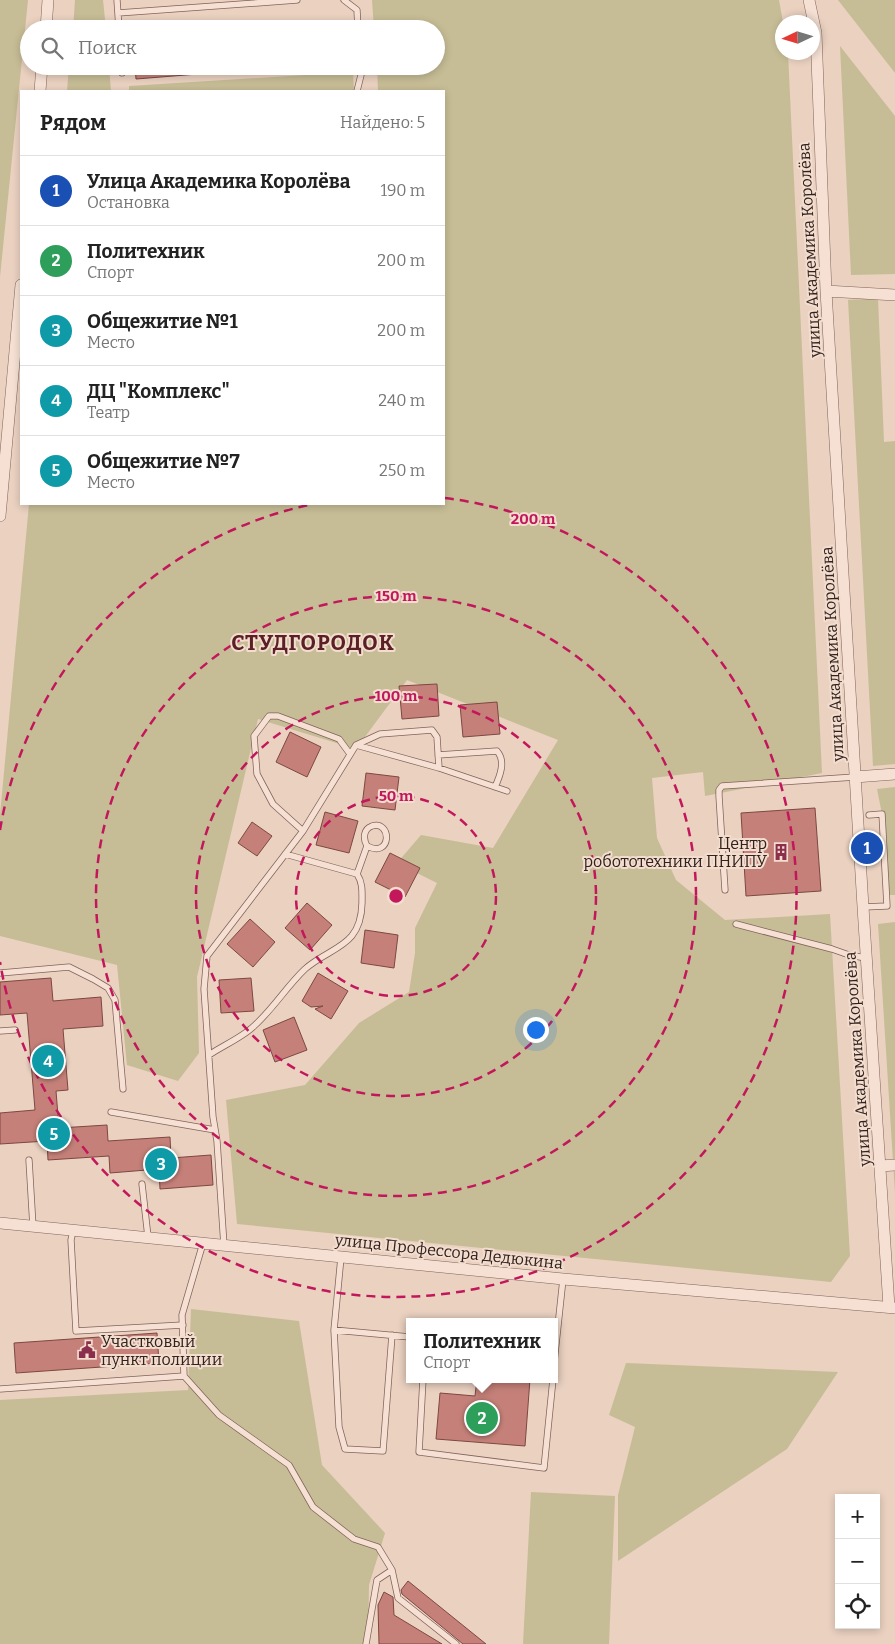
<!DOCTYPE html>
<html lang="ru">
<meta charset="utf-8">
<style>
:root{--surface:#fff;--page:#f6f6f6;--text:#222;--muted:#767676;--line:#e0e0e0;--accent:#0f766e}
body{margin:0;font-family:Bitter,serif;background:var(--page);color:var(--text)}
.controls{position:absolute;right:15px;bottom:15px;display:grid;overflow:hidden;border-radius:0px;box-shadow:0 2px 8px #0003}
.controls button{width:45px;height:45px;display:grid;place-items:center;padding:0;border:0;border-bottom:1px solid var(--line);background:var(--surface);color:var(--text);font:25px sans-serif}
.compass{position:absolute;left:775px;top:15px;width:45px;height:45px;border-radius:50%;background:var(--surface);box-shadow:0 2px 8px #0003;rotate:266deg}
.you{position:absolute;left:535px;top:1029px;width:18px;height:18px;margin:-12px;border:4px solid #fff;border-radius:50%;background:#1a73e8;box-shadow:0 0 0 8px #1a73e833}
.badge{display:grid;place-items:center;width:32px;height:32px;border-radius:50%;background:var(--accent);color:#fff;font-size:16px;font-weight:700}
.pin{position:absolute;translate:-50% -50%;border:2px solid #fff;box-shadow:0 1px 5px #0006}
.popup{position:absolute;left:406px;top:1318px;width:152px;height:65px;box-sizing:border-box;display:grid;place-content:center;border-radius:0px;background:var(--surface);filter:drop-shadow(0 1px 4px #0005);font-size:16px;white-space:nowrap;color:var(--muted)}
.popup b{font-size:19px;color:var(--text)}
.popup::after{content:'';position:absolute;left:50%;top:100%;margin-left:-10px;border:10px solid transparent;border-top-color:var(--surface)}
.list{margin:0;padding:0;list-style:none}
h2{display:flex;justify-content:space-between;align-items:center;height:65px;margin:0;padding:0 20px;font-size:21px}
h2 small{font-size:16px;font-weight:400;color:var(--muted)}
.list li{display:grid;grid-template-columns:32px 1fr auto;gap:15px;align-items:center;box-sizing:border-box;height:70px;padding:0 20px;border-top:1px solid var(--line)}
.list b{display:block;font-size:19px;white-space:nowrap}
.list p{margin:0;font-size:16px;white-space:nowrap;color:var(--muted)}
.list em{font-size:16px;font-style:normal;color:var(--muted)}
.icon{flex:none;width:28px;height:28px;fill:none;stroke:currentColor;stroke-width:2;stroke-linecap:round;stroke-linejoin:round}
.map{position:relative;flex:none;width:895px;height:1644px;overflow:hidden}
.search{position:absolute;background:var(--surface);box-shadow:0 2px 8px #0003;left:20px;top:20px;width:425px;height:55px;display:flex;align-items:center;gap:12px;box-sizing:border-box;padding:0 18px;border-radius:28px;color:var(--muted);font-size:19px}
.panel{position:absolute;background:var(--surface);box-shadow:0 2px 8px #0003;left:20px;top:90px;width:425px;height:415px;border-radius:0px}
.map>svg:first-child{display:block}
.green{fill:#c6bd96}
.building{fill:#c58179;stroke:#7e4742}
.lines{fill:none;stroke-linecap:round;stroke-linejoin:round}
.service-casing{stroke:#81635a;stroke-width:7}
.minor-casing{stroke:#81635a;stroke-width:12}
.service{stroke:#f5e0d3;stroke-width:5.5}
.minor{stroke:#f5e0d3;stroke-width:11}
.ring{fill:none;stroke:#c2185b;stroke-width:2.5;stroke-dasharray:9 6}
.labels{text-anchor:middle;stroke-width:4;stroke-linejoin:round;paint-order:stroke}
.street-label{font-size:16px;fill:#32211d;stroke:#f2ddcf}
.poi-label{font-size:16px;fill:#32211d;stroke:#f2ddcf;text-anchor:end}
.district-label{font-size:21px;font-weight:bold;letter-spacing:1px;fill:#5b2025;stroke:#f2ddcf}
.centre{fill:#c2185b;stroke:#f2ddcf;stroke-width:2.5}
.ring-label{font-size:15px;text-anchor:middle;font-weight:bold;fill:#c2185b;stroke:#f2ddcf;stroke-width:4;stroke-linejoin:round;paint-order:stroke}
</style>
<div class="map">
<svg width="895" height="1644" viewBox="0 0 895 1644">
<rect width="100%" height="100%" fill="#ead1c0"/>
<path class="green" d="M0 0H28L0 277Z
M75 0H103L106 29H73Z
M372 0H779L783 22 782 52 788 53 822 773 705 796 703 772 652 778 657 838 676 880 725 920 830 914 850 1256 831 1282 237 1224 226 1100 305 1085 359 1023 409 992 415 953V928L437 883 397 863 421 835 493 848 558 740 407 680 356 749 258 719 197 977 199 1053 178 1081 127 1065 117 965 0 936V815L29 504H444V91H378L377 66H436V29H374Z
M838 0H895V73Z
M840 46 895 116V274L851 275Z
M69 66H109L111 91H67Z
M353 72 354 91H129V86Z
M878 298 884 442 895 441V764L873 766 848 300Z
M895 787V895H884L882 814 877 789Z
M895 922V1193L878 924Z
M191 1309 299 1321 322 1465 385 1533 369 1585 368 1644H0V1400L188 1390Z
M626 1363 838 1372 787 1449 618 1561V1495L635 1427 609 1415Z
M531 1492 615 1496 609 1644H523Z"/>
<path class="building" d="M135 66H198V74L136 79Z
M437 684 439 716 402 719 399 686Z
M497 702 500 734 463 737 460 705Z
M290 732 321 747 307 777 276 762Z
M366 773 399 777 395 810 362 806Z
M815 808 821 891 746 896 741 813Z
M325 812 358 821 349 853 316 845Z
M252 822 272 836 257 856 238 843Z
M390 853 420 868 405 897 375 882Z
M307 903 332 925 310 950 285 928Z
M250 919 275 942 253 967 227 944Z
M365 930 398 935 394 968 361 963Z
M318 973 348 991 331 1019 315 1009 323 1006 311 1007 302 1001Z
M51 978 53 1001 101 997 103 1026 63 1029 68 1090 56 1091 59 1128 107 1125 108 1141 170 1137 171 1158 211 1155 213 1185 160 1189 159 1169 110 1173 109 1156 48 1160 47 1141 0 1144V1113L35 1110 27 1013 0 1015V982Z
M251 978 254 1011 221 1013 219 980Z
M294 1017 307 1050 275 1062 263 1030Z
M157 1333 159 1363 16 1373 14 1343Z
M477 1379H530L525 1446 436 1439 440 1393 475 1396Z
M408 1581 486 1644H463L402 1594 401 1590Z
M384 1592 393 1597 394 1615 442 1644H379L378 1605Z"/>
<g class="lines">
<g class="service-casing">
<path id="service" d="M117 0 119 29
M344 0 357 10 358 29
M118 13 297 0
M122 66V73
M357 91 361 75V66
M356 745 380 734 432 730 437 737 439 768
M438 755 497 751C506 761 500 776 495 787
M303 831 273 804 257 774 254 736 269 716H278L339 739 350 754
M285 854 357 874 367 846C392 859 392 820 372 826 363 829 363 839 367 846
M725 890 719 796V790L722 786 855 777
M863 907 887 906 882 814 869 815
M736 924 832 949 849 955 866 958
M0 973 69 967 93 979 108 988 115 1000 123 1089
M0 1031 15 1030
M209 1055C222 1046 243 1037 254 1026 273 1009 287 986 305 969 331 946 361 948 362 903 362 892 363 883 357 874
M111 1112 215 1130
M29 1160 33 1227
M142 1184 148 1237
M73 1231 71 1240 76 1331 183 1325
M203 1243 182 1315 184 1376 219 1415 289 1465 313 1507 354 1539 378 1547 392 1570 398 1598 456 1644
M224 1246 217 1141 213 1117 204 989 207 956 303 831 356 745 439 768 507 791
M341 1257 334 1330 339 1427 345 1449 383 1451 392 1335
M334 1330 410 1337
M554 1363 563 1279
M423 1379 419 1452 544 1468 553 1379
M0 1389 184 1376
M366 1644 377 1580 392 1570"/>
</g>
<g class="minor-casing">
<path id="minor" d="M809 0 816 33 826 291 863 907 889 1307
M46 29 48 0
M40 91 42 66
M826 291 895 295
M0 516 21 285
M855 777 895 774
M880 1166 895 1165
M0 1223 563 1279 895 1308"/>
</g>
<use href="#service" class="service"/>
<use href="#minor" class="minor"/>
</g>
<g class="ring">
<circle cx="396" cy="896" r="100"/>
<circle cx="396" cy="896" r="200"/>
<circle cx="396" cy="896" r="300"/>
<path d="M0 830A401 401 0 0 1 313 504M445 498A401 401 0 1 1 0 962"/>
</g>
<defs>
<g id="building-bare" transform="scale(1.35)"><path d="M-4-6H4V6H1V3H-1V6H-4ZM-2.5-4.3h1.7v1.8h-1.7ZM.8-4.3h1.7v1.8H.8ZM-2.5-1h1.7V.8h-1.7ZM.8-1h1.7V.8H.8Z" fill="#8b2f4c" stroke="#f2ddcf" stroke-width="2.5" paint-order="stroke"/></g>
<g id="civic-bare" transform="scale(1.35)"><path d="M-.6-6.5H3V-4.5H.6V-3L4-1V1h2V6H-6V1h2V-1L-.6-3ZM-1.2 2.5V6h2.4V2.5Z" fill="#8b2f4c" stroke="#f2ddcf" stroke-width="2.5" paint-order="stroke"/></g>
</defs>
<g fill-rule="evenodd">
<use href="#building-bare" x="781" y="852"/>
<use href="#civic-bare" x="87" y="1350"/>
</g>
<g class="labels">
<g class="street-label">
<text transform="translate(809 250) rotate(-93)" y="6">улица Академика Королёва</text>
<text transform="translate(832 654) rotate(-93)" y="6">улица Академика Королёва</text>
<text transform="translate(857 1059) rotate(-94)" y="6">улица Академика Королёва</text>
<text transform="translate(449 1251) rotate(6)" y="6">улица Профессора Дедюкина</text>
</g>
<g class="poi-label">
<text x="767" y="849">Центр<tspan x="767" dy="18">робототехники ПНИПУ</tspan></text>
<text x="101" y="1347" text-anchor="start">Участковый<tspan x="101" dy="18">пункт полиции</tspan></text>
</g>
<g class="district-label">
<text x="313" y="650">СТУДГОРОДОК</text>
</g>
</g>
<circle cx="396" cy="896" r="8" class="centre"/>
<g class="ring-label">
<text x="533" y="524">200 m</text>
<text x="396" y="601">150 m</text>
<text x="396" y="701">100 m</text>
<text x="396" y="801">50 m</text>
</g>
</svg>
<div class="controls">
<button>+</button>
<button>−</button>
<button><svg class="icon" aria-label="locate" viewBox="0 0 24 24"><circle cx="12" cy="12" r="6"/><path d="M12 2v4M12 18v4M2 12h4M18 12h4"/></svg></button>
</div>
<svg class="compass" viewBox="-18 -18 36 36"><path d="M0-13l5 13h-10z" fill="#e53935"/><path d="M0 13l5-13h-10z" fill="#767676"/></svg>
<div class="you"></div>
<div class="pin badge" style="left:867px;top:848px;background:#1a4fb4">1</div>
<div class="pin badge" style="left:482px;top:1418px;background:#2e9e5b">2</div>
<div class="popup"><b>Политехник</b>Спорт</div>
<div class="pin badge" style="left:161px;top:1164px;background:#0f9aa8">3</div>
<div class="pin badge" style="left:48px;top:1061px;background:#0f9aa8">4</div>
<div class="pin badge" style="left:54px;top:1134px;background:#0f9aa8">5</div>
<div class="search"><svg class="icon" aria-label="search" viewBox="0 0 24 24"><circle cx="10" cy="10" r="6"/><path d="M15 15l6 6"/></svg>Поиск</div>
<section class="panel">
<h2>Рядом<small>Найдено: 5</small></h2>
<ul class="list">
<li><span class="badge" style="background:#1a4fb4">1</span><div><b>Улица Академика Королёва</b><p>Остановка</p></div><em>190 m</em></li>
<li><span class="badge" style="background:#2e9e5b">2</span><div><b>Политехник</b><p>Спорт</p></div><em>200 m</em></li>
<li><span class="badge" style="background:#0f9aa8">3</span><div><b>Общежитие №1</b><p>Место</p></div><em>200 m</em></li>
<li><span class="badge" style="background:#0f9aa8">4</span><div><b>ДЦ &quot;Комплекс&quot;</b><p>Театр</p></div><em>240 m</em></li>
<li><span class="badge" style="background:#0f9aa8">5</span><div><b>Общежитие №7</b><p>Место</p></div><em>250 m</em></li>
</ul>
</section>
</div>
